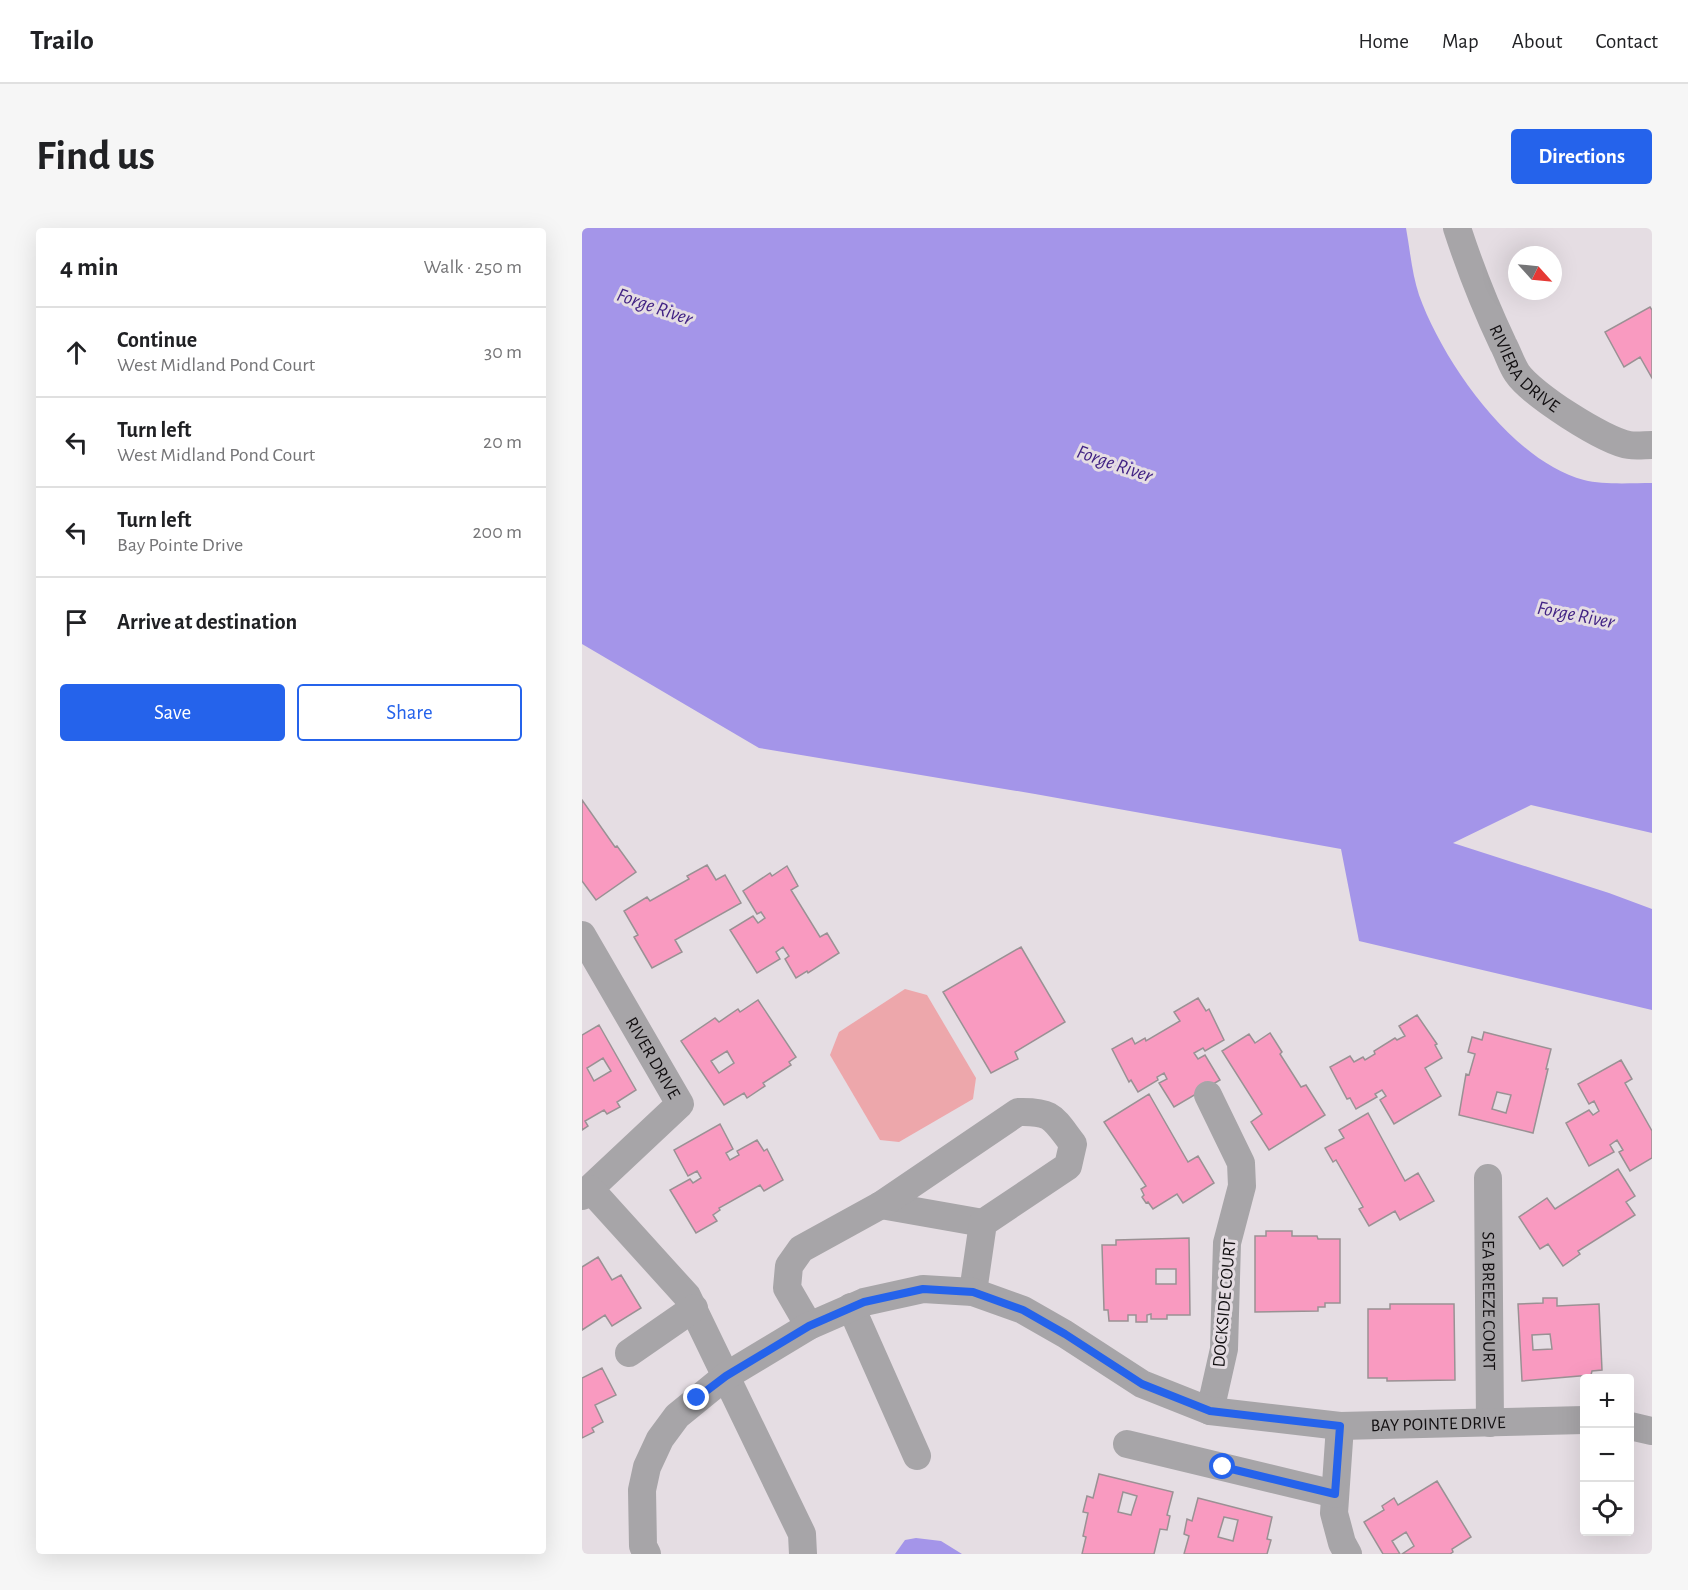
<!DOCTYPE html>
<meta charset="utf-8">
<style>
:root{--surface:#fff;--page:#f6f6f6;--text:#202124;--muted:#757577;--line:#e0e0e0;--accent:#2563eb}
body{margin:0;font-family:"Alegreya Sans",sans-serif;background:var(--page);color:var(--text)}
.controls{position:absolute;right:18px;bottom:18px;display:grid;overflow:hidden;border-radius:6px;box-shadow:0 6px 24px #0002}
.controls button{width:54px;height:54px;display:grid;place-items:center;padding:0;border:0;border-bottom:2px solid var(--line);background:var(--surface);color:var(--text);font:30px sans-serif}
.compass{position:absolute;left:926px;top:18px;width:54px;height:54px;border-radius:50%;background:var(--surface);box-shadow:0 6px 24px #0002;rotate:117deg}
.stop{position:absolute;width:18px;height:18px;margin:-14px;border:4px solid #2563eb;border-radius:50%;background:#fff}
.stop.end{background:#2563eb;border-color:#fff;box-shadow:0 2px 6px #0008}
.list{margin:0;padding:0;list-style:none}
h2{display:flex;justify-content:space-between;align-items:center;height:78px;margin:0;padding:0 24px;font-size:26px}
h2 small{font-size:20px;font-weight:400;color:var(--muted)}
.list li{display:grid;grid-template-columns:39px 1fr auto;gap:18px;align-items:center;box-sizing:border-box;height:90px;padding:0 24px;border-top:2px solid var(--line)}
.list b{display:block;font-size:22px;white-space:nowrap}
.list p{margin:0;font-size:20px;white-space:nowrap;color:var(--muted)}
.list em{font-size:20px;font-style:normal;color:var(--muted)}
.actions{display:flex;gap:12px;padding:18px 24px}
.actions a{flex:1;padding:14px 0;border:2px solid var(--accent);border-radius:6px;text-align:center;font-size:21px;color:var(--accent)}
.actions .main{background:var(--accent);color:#fff}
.icon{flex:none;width:33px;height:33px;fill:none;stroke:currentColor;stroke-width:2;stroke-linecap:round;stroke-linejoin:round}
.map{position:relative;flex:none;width:1070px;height:1326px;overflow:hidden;border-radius:6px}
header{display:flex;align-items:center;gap:36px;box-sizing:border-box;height:84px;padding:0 30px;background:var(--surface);border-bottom:2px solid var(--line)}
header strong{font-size:28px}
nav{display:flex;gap:33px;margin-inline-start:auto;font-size:21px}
.intro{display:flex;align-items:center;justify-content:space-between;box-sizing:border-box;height:144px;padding:0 36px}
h1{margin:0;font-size:42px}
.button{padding:15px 27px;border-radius:6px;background:var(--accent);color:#fff;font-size:21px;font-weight:700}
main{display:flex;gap:36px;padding:0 36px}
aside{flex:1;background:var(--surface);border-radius:6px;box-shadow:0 6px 24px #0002}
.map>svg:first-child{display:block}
.green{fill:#eda7ab}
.water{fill:#a495e9}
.building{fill:#f99ac0;stroke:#9a9194;stroke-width:1.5;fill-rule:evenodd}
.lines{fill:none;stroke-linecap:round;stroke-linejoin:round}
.minor{stroke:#a7a5a8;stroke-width:28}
.route{stroke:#2563eb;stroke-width:8}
.labels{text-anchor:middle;stroke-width:6;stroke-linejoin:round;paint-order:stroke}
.street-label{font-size:18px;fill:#120f11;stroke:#e5dde3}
.water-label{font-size:20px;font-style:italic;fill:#422384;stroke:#e5dde3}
</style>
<header>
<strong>Trailo</strong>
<nav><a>Home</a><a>Map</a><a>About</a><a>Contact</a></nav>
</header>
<div class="intro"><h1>Find us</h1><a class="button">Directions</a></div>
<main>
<aside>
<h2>4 min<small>Walk · 250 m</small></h2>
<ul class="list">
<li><svg class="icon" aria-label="ahead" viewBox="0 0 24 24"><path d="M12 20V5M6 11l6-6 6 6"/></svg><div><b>Continue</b><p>West Midland Pond Court</p></div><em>30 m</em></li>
<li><svg class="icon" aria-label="left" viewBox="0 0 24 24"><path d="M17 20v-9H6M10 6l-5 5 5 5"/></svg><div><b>Turn left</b><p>West Midland Pond Court</p></div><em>20 m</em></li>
<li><svg class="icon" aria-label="left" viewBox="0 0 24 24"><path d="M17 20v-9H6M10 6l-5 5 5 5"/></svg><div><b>Turn left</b><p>Bay Pointe Drive</p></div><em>200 m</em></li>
<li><svg class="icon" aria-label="arrive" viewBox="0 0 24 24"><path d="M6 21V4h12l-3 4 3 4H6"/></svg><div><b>Arrive at destination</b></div></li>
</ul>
<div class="actions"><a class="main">Save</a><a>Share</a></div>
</aside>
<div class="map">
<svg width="1070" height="1326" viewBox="0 0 1070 1326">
<rect width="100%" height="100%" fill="#e5dde3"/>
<path class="green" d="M323 761 345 767 394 850 391 871 317 914 298 912 248 827 257 804Z"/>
<path class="water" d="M0 0H824C828 22 830 46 837 67 861 134 930 233 1002 252 1021 257 1050 255 1070 255V605L949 577 871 615 1027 665 1070 681V782L777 713 759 621 453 566 177 520 0 416Z
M334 1310 359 1313 380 1326H313L323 1312Z"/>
<path class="building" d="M1068 79 1070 82V150L1058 129 1042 139 1023 104Z
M0 572 33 619 35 618 54 644 14 672 0 653Z
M125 637 134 652 143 647 159 675 93 712 100 724 70 740 52 709 56 707 42 683 65 669 68 673 107 651 105 648Z
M205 638 216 658 209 662 238 709 245 705 257 725 226 745 225 743 214 750 203 731 207 728 201 719 194 724 198 731 175 745 148 702 171 688 176 695 183 690 179 684 175 686 161 663 188 645 190 648Z
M439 719 483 794 433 824 436 831 409 845 361 764Z
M616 770 624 783 627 781 642 812 623 823 621 820 612 825 616 831 623 827 638 852 592 879 577 855 585 851 582 845 575 849 576 852 556 864 549 852 547 854 530 821 550 810 553 816 563 810 564 813 598 793 592 784Z
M176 772 214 829 207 834 209 837 181 855 183 858 165 870 162 865 142 877 99 813 133 790 137 794 156 781 158 784ZM145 823 152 835 137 845 129 833Z
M835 787 855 816 853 817 860 830 843 840 859 868 812 896 798 872 804 868 800 862 793 866 795 869 774 881 768 870 765 871 748 839 768 828 772 834 781 829 783 832 793 826 792 823 813 810 815 812 823 808 817 798Z
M17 797 54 862 35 874 38 879 25 886 22 882 3 893 6 898 0 902V807ZM21 830 29 843 12 853 5 840Z
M902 804 969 821 964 841H966L951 905 877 887 884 846 887 847 893 826 886 824 890 809 900 812ZM915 864 929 867 924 885 910 881Z
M688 805 700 824 698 826 719 859 724 857 743 887 687 922 669 894 680 886 640 823 667 806 673 815Z
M1039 832 1050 851 1043 855 1070 903V930L1048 943 1037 924 1041 922 1035 912 1028 917 1032 924 1007 938 984 895 1007 882 1011 887 1017 883 1012 873 1007 876 996 856Z
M567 866 606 934 616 928 632 955 601 975 595 966 571 981 566 974 564 975 560 969 562 967 559 961 564 958 522 894Z
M786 885 823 953 836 945 852 973 818 992 813 983 787 998 777 981 781 979 754 932 751 934 743 920 762 910 757 902Z
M138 896 151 921 144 925 148 932 157 927 155 923 175 912 182 923 185 921 201 952 182 963 178 957 137 980 138 982 131 987 135 993 114 1005 88 962 108 951 111 955 119 950 115 943 106 948 92 922Z
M1036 941 1053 968 1044 974 1053 987 996 1023 998 1026 981 1038 966 1016 958 1021 937 989 965 970 973 981Z
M684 1003H710V1008H735L736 1011H758V1075H743V1079H736V1083L673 1084V1008H684Z
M607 1010 608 1087H585V1091H569V1086L565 1087V1094H554V1087H546V1093H527L526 1082H522L520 1017H534V1012ZM574 1041H594V1056H574Z
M16 1029 30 1052 39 1047 59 1080 30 1098 23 1087 0 1102V1039Z
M961 1070H975V1078L1017 1076 1020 1142 1010 1143 1009 1147 940 1153 936 1076 961 1075ZM968 1106 970 1121 951 1122 950 1107Z
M808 1076H872L873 1152 805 1153V1150H786V1081H808Z
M20 1140 34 1167 13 1177 21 1194 10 1200 12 1204 0 1210V1150Z
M517 1246 591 1264 585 1287 588 1288 585 1302 578 1301 572 1326H500L504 1309 501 1308 506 1285 501 1284 505 1268 511 1270ZM541 1264 555 1268 549 1287 536 1284Z
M855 1253 889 1309 870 1321 871 1324 868 1326H820L832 1318 824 1304 810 1313 818 1326H801L782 1294 802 1282 800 1278 812 1270 816 1277Z
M616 1270 690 1289 685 1311 689 1312 685 1326H602L607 1308 602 1306 605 1291 610 1293ZM642 1289 656 1292 651 1313 636 1309Z"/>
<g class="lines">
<g class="minor">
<path id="s1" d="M875 0C888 40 903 78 921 116 926 125 929 136 935 145 949 166 1022 213 1047 217 1054 218 1063 217 1070 217"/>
<path id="s2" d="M0 707 98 876 0 968"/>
<path d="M626 867 659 935 660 958 645 1015 642 1121 628 1183"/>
<path id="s3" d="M906 950 908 1195"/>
<path d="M8 961 105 1068 220 1306 221 1326"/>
<path d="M299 977 401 995"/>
<path d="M269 1079 335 1228"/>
<path d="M227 1098 205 1060 207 1038 219 1021 299 977 436 884C471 883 471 890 491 916L486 938 401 995 391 1064"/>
<path d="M47 1125 112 1080"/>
<path d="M758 1198 752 1285 760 1315 766 1326"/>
<path d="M1048 1198 1070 1203"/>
<path d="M545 1216 753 1266"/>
<path id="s4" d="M65 1326 61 1318 60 1262 65 1239 78 1211 95 1188 144 1148 227 1098 282 1074 341 1061 391 1064 441 1082 483 1106 560 1156 628 1183 758 1198 1002 1192"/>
</g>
</g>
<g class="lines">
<path class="route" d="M115 1170 144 1148 227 1098 282 1074 341 1061 391 1064 441 1082 483 1106 560 1156 628 1183 758 1198 753 1266 641 1239"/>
</g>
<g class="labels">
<g class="street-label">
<text dy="6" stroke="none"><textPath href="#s1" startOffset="158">RIVIERA DRIVE</textPath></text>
<text dy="6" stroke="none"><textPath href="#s2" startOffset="142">RIVER DRIVE</textPath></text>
<text dy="6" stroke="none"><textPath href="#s3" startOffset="123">SEA BREEZE COURT</textPath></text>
<text transform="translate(642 1075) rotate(-85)" y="6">DOCKSIDE COURT</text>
<text dy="6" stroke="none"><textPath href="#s4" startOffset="974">BAY POINTE DRIVE</textPath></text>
</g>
<g class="water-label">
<text transform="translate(73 78) rotate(19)" y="7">Forge River</text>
<text transform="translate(533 235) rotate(19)" y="7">Forge River</text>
<text transform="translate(994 386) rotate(11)" y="7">Forge River</text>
</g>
</g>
</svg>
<div class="controls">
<button>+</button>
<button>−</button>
<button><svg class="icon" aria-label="locate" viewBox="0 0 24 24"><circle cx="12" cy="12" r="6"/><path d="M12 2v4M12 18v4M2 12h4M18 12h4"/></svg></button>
</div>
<svg class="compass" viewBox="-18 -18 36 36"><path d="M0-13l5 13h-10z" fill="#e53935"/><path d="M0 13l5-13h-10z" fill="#757577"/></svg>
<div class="stop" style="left:641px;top:1239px"></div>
<div class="stop end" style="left:115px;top:1170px"></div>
</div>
</main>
